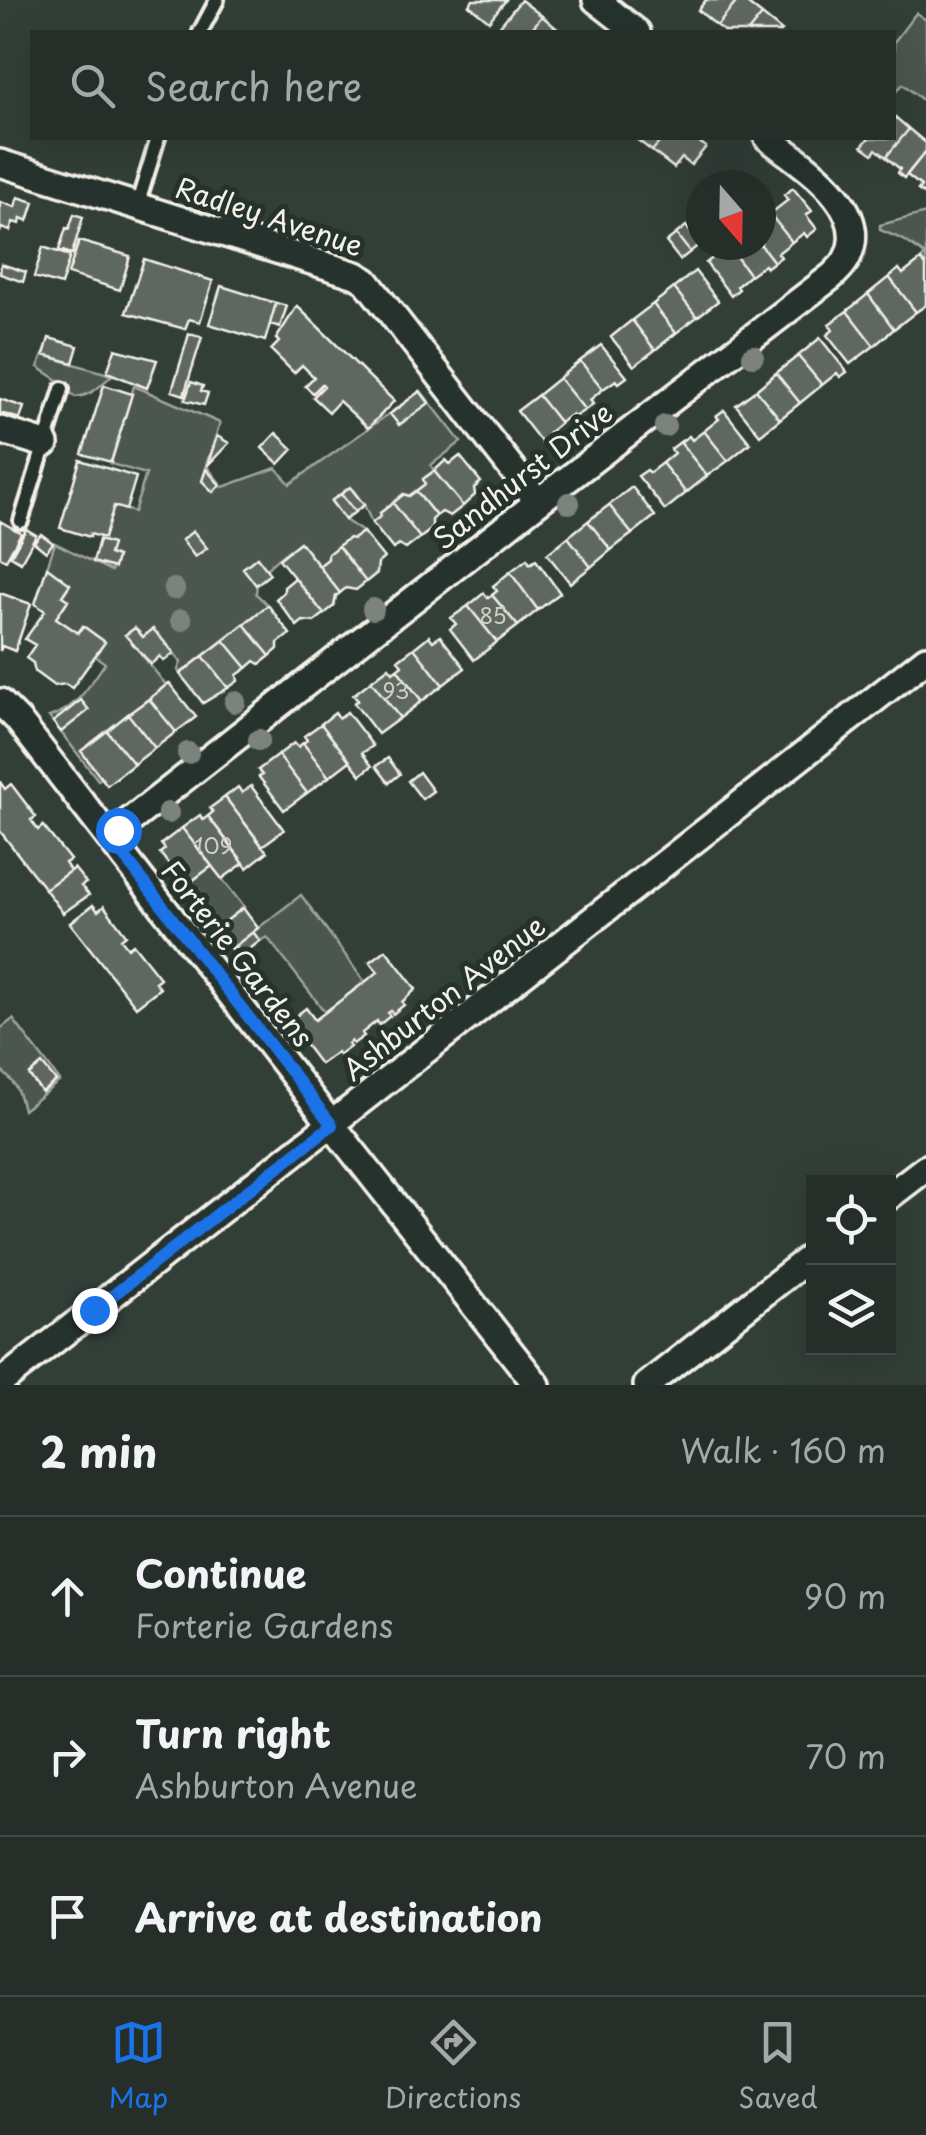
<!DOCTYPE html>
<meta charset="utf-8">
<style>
:root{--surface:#262e2a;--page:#2e3632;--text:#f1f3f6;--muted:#a4a8a8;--line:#424a47;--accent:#1a73e8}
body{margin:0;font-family:"Playpen Sans",sans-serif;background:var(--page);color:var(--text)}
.controls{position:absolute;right:30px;bottom:30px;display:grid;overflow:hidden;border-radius:0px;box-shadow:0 10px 40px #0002}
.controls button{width:90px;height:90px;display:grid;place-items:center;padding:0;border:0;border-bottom:2px solid var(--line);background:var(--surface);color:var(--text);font:50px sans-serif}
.compass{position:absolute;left:686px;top:170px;width:90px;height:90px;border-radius:50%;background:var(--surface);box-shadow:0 10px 40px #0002;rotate:160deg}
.stop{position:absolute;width:30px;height:30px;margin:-22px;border:8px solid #1a73e8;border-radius:50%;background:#fff}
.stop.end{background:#1a73e8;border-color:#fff;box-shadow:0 2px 10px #0008}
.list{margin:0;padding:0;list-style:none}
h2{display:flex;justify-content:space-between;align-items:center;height:130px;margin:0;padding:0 40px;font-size:42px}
h2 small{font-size:32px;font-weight:400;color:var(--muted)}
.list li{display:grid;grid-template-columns:65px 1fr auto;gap:30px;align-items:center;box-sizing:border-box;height:160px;padding:0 40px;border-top:2px solid var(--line)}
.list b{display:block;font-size:38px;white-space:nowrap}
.list p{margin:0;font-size:32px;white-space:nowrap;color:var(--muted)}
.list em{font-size:32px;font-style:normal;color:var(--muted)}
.icon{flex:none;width:55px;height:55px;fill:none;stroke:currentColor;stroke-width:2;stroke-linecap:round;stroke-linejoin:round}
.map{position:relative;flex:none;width:926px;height:1385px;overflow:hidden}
.search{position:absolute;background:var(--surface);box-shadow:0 10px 40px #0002;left:30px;right:30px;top:30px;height:110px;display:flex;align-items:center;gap:25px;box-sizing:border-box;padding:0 35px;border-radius:0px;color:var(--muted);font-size:38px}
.sheet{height:610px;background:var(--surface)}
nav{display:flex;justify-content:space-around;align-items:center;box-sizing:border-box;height:140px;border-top:2px solid var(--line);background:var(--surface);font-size:28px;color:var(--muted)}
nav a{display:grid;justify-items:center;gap:5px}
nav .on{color:var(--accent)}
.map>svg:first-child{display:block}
.green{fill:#4c564f;stroke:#a0a49c;stroke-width:2.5}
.building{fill:#5f6861;stroke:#f4f1e8;stroke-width:2.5}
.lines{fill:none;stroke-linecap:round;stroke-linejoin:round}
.service-casing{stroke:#f4f1e8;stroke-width:20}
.minor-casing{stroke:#f4f1e8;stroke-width:32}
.service{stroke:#26332d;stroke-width:12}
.minor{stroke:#26332d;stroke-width:25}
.tree{fill:#7c837b}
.route{stroke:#1a73e8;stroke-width:12}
.labels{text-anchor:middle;stroke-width:10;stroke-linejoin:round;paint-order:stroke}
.number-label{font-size:22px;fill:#cfcfc6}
.street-label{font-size:28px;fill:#f4f1e8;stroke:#26332d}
</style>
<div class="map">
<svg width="926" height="1385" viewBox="0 0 926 1385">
<rect width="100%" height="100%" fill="#323e38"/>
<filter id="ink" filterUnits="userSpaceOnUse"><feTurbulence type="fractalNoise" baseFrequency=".01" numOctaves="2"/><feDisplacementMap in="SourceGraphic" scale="20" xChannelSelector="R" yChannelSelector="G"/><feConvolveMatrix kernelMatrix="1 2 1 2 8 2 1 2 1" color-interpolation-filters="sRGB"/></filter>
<g filter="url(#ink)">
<path class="green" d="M916 13 926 20V103L903 84 895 93 894 92V42Z
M926 213V266L921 260 925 255 904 240 880 230V225Z
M43 355 105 373 111 376C100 386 92 396 75 397L61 382 38 367Z
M134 386 220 423 206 465 223 487 276 468 290 484 421 391 461 442 431 465 434 471 423 479 425 484 409 496 403 494 380 513 381 516 372 523 364 505 351 487 331 501 345 520 363 532 353 539 349 538 328 554V559L319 566 300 542C283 555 255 571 256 594L268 605 180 674 178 670 181 662 153 629 143 637 135 628 126 635 166 685 81 751 101 778 98 780 49 717C76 710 90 685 105 663L95 656 105 642 83 626 78 633 56 618 68 600 62 596 70 585 47 567 55 543 111 571 117 557 109 554 99 540 100 537 104 538 114 506 134 512 146 474 111 464Z
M212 866 244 907 215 930 183 888Z
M301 895 365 982 325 1012 267 937 260 941 253 932Z
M13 1019 60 1081 23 1110C19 1092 15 1081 0 1070V1029Z"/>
<path class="building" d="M473 0H506L489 21 469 5Z
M521 0 542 16 529 32H504L498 28Z
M706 0H738L717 26 698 10Z
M738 0H743L762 15 748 32H725L717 26Z
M762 15 782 31 781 32H748Z
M542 16 561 32H529Z
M894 116 909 129 886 157 876 149 873 154 862 146 869 138H894Z
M909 129 926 143V151L904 178 898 173 900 169 886 157Z
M635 138H663L652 151Z
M663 138H694L706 147 691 165 682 158 674 168 652 151Z
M926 151V196L918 190 921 186 907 175Z
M793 188 812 211 806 215 817 229 807 237 804 233 792 242 770 214 788 200 784 195Z
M18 197 34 202 28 221 21 218 20 224 13 222 10 231 1 228 0 233V202L15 207Z
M74 214 83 217 72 254 59 250 66 228 69 229Z
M770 214 792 242 778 253 781 257 774 262 761 245V221Z
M686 226 700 244 690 252 676 234Z
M676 234 690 252 680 260 666 242Z
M79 241 130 256 120 290 68 274Z
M729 245H761L774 262 766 268 764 265 750 275 728 246Z
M728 246 750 275 737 286 739 289 731 296 706 263Z
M43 247 70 256 61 285 34 277Z
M144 259 213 281 200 322 189 319 185 329 126 313Z
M921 260 926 266V305L916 312 889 277 899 269 903 274Z
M1 264 26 272 23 282 0 274Z
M695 271 718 301 697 317 674 288Z
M889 277 916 312 894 329 868 294Z
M221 286 276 303 265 341 209 324Z
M674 288 697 317 676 333 653 304Z
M868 294 894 329 874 346 847 311Z
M276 303 287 306 280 327 270 324Z
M653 304 676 333 655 350 632 320Z
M297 306 394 401 368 428 339 401 329 412 313 397 324 386 322 384 313 393 305 386 314 377 302 365 294 373 271 350 279 342 276 339Z
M847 311 874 346 850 364 827 335 833 330 829 324Z
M632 320 655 350 634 366 611 337Z
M189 334 202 337 184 395 172 391Z
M49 338 78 346 73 363 44 355Z
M820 338 847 372 840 377 837 373 822 385 798 356Z
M601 345 627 377 619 383 616 380 603 389 580 361Z
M115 349 157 360 147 388 107 372Z
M798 356 822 385 800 403 776 373Z
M580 361 603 389 590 400 593 404 585 410 559 378Z
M776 373 800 403 780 419 756 390Z
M559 378 585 410 574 417 572 414 560 423 538 395Z
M191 382 203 386 201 391 208 393 204 405 185 400Z
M104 385 132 394 111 462 82 454Z
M756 390 780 419 760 435 736 405Z
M420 391 429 403 399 425 390 414Z
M538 395 560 423 548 433 551 436 542 443 517 411Z
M0 399 24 407 20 419 0 413Z
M724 410 750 443 728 461 704 431 719 419 716 416Z
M704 431 728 461 707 476 680 442 689 436 692 440Z
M276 433 293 449 279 464 262 448Z
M217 436 229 443 207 466Z
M680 442 707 476 686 493 662 463 674 453 671 449Z
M460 456 481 482 474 488 475 495 463 506 434 471 446 460 450 464Z
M80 460 136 477 126 510 114 506 104 538 90 534V537L60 528Z
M662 463 686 493 665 510 638 476 647 470 649 473Z
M206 469 220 485 213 492 202 481Z
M434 471 463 506 450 516 442 512 436 516 416 491 425 484 423 479Z
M350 487 364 505 355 512 341 494Z
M632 487 655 516 632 534 609 505Z
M416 491 436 516 432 520V529L420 538 393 503 404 494 409 496Z
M341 494 355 512 345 520 331 501Z
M393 503 420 538 406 549 399 545 393 549 372 523 381 516 380 513Z
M609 505 632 534 611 550 588 521Z
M0 521 21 533 6 560 0 557Z
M588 521 611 550 591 567 568 537Z
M26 529 36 535 21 562 11 556Z
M193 531 207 548 195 557 182 540Z
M363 532 384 558 378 563 377 573 366 582 338 546 349 538 353 539Z
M41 534 53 543 46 552 34 542Z
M568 537 591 567 570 583 547 554Z
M99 540 112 544 109 554 117 557 114 568 93 562Z
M300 542 340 593 336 596 334 606 324 614 279 559Z
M338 546 366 582 356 590 346 588 340 593 319 566 328 559V554Z
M257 557 270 574 256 585 243 568Z
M527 559 530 564 536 560 560 593 538 610 510 572Z
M47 567 70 584 62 596 68 600 56 618 78 633 83 626 105 642 72 688 65 684 54 686 35 672 33 663 26 658 35 645 25 639 45 611 35 604Z
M510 572 538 610 518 626 492 595 497 591 493 586Z
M295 578 324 614 314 622 303 621 297 626 276 599 284 592V587Z
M0 593 31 604 15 651 2 646 0 651Z
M484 593 488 598 492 595 518 626 497 642 468 606Z
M268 605 290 634 278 643V649L270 656 244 624Z
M468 606 497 642 474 660 450 629 456 624 451 618Z
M244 624 270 656 260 664 255 661 247 668 224 640Z
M135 628 143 637 153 629 174 653 164 661 160 656 151 664 125 635Z
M429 636 433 641 440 636 465 668 443 685 414 648Z
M224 640 247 668 237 675 238 681 228 688 203 656Z
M414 648 443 685 422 701 397 669 402 665 398 660Z
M203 656 228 688 203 703 180 674Z
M389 667 393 672 397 669 422 701 400 718 371 681Z
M371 681 400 718 378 734 354 703 358 700 353 695Z
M169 683 196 717 176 732 149 699Z
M149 699 176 732 155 748 128 714Z
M81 700 89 710 61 732 53 722Z
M347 712 373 746 362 753 372 766 361 775 321 724 335 713 339 718Z
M128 714 155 748 134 764 107 731Z
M321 724 350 761 329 777 303 743 307 740 304 736Z
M107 731 134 764 107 785 81 751Z
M294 743 298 747 303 743 329 777 307 793 278 755Z
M278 755 307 793 284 810 259 777 262 775 258 770Z
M388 758 400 774 389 783 376 766Z
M419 772 433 791 422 799 408 781Z
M0 782 5 789 11 784 36 817 31 820 38 830 43 826 70 860 65 863 70 871 45 889 0 831Z
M251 786 284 830 262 846 225 797 238 787 242 793Z
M225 797 267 852 247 868 208 816 213 812 210 808Z
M200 815 203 820 208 816 244 863 222 879 182 828Z
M182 828 212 866 185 886 160 853 165 849 161 844Z
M74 868 86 883 81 886 89 895 63 913 45 889Z
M93 905 98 911 104 906 126 935 121 939 128 948 133 944 160 978 155 982 160 988 136 1007 70 923Z
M243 908 258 928 231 949 216 929Z
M253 932 260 941 242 955 235 946Z
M386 950 416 989 402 1002 404 1005 393 1014 391 1011 388 1013 390 1016 379 1025 377 1021 362 1033 364 1036 353 1044 351 1041 348 1044 350 1047 339 1055 337 1052 320 1064 288 1022 306 1008 315 1020 378 972 370 962Z
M42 1064 56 1081 42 1092 29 1075Z"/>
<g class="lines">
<g class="service-casing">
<path id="service" d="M200 32 217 0
M137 206 158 138
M21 521 62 389"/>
</g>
<g class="minor-casing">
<path id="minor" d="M596 0 637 32
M0 163 356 275 366 281 538 502
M0 430 45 444
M0 702 18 720 332 1125 537 1385
M109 837 538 502 832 276C837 271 844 265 847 258 873 207 801 164 768 138
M888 1197 926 1168
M0 1383 926 659
M647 1385 814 1254"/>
</g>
<use href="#service" class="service"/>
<use href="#minor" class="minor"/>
</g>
<g class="tree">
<circle cx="753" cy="356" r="11"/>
<circle cx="665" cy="426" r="11"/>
<circle cx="569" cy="503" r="11"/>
<circle cx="174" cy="589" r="11"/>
<circle cx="373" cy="609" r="11"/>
<circle cx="181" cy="620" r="11"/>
<circle cx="235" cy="702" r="11"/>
<circle cx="259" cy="740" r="11"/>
<circle cx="188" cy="753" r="11"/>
<circle cx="168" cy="813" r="11"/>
</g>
</g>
<g class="lines" filter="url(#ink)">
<path class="route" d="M94 1310 332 1125 109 837 118 830"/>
</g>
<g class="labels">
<g class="number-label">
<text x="493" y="624">85</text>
<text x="396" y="699">93</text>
<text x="213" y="854">109</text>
</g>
<g class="street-label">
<text transform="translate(269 217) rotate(18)" y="10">Radley Avenue</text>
<text transform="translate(523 476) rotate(-38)" y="10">Sandhurst Drive</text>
<text transform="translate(237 954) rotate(52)" y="10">Forterie Gardens</text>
<text transform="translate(444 998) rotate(-38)" y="10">Ashburton Avenue</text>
</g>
</g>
</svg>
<div class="controls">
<button><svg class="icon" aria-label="locate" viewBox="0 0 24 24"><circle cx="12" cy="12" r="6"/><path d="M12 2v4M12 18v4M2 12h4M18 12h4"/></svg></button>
<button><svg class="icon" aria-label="layers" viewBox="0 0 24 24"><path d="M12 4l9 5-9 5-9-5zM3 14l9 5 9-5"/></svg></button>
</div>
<svg class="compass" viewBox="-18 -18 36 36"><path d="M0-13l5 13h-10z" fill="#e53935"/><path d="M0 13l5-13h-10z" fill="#a4a8a8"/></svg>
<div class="stop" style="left:118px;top:830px"></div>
<div class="stop end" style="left:94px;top:1310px"></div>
<div class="search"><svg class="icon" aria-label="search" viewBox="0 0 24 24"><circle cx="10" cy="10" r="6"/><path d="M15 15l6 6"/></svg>Search here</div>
</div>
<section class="sheet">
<h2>2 min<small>Walk · 160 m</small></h2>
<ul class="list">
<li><svg class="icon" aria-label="ahead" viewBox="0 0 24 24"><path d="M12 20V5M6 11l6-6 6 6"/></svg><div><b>Continue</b><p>Forterie Gardens</p></div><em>90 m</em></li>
<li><svg class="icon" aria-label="right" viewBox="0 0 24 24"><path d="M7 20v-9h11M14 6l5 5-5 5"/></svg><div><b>Turn right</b><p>Ashburton Avenue</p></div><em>70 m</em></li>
<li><svg class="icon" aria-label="arrive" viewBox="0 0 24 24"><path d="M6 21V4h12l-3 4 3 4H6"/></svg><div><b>Arrive at destination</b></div></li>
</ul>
</section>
<nav>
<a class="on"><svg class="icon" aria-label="map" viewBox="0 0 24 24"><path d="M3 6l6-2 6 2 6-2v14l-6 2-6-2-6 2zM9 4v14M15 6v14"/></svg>Map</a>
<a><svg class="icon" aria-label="directions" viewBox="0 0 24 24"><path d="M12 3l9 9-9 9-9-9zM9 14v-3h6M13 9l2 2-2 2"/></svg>Directions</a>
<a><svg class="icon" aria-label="saved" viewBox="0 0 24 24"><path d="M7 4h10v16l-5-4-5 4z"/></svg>Saved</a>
</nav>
